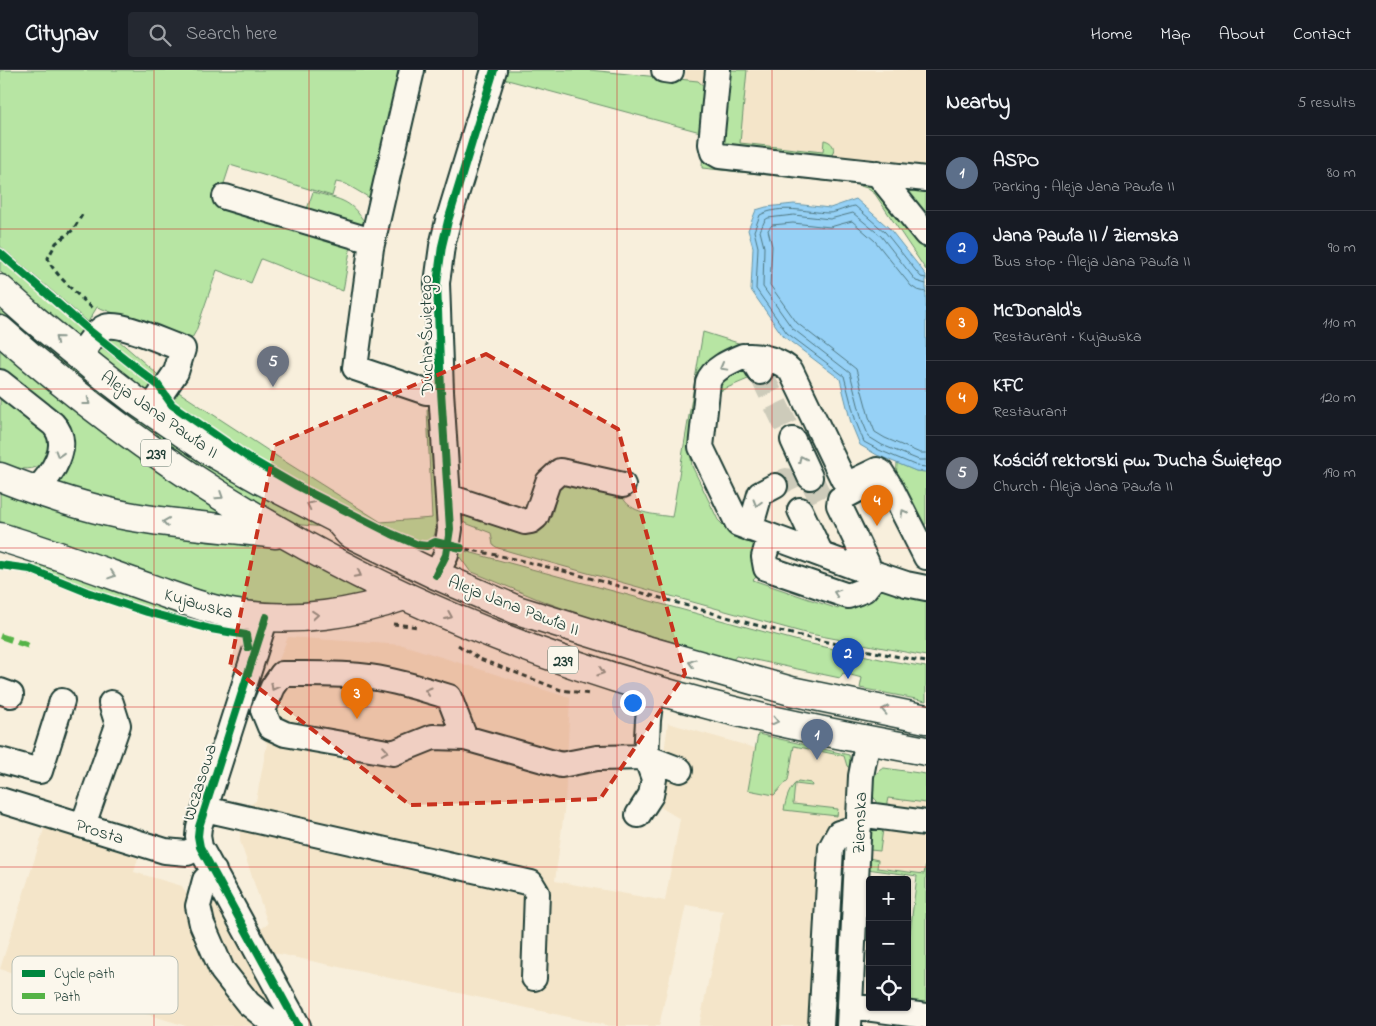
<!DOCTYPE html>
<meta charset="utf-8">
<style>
:root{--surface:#171b24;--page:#242831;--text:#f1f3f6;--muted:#9ea1a6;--line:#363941;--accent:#c8321e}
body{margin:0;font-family:"Indie Flower",sans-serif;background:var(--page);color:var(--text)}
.controls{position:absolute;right:15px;bottom:15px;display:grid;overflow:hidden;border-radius:5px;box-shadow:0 1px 4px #0004}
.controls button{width:45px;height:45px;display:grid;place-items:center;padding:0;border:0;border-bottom:1px solid var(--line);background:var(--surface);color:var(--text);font:25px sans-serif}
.you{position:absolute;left:632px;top:632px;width:18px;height:18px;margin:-12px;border:4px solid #fff;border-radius:50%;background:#1a73e8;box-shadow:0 0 0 8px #1a73e833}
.badge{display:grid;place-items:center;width:32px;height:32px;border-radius:50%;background:var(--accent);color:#fff;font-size:16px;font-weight:700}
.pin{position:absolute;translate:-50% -41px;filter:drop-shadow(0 1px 2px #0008)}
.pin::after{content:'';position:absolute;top:26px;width:18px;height:15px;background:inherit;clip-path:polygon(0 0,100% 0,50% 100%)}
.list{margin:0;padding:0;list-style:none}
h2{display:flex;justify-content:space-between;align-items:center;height:65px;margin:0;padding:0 20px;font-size:21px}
h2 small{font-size:16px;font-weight:400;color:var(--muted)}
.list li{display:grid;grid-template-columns:32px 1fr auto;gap:15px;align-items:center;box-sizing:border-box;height:75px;padding:0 20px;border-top:1px solid var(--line)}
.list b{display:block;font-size:19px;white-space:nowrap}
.list p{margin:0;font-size:16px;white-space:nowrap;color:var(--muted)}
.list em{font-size:16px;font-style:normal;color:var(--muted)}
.icon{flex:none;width:28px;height:28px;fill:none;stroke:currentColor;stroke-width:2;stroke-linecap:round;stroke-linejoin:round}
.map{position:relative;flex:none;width:926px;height:956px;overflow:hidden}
header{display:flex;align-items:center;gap:30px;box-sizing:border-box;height:70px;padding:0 25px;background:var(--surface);border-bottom:1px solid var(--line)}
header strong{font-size:24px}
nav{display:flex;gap:28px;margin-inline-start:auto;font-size:18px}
.search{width:350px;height:45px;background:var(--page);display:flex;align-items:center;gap:12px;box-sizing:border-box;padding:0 18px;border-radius:5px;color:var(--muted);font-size:19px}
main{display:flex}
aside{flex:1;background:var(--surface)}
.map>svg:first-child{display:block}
.built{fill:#f4e5c9}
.green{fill:#b7e5a3;stroke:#6b916c}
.water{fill:#96d1f6;stroke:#6696a8}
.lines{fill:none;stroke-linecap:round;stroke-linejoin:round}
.shore{stroke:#4f7882;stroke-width:1}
.minor-tunnel{stroke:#cdcbba;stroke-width:24;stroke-dasharray:24 12;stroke-linecap:butt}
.minor-casing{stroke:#1f3d34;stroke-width:28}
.major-casing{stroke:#1f3d34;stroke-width:31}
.path{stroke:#1f3d34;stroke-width:3;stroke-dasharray:5 4;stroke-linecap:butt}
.minor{stroke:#fbf7ec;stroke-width:24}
.major{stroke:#fbf7ec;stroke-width:28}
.quiet{stroke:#55b346;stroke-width:6;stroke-dasharray:12 6;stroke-linecap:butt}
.cycleway-casing{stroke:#fbf7ec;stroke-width:11}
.cycleway{stroke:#00873e;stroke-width:8}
.oneway{stroke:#8d9a90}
.marked{fill:#c8321e;fill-opacity:0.2;stroke:#c8321e;stroke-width:4;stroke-dasharray:10 6;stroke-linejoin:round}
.grid{fill:none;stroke:#d62828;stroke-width:1;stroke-opacity:0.55}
.labels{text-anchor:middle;stroke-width:4;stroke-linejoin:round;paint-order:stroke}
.shield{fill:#fbf7ec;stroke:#61756b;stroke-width:1}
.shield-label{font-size:16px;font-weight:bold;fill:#1f3d34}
.street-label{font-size:18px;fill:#1f3d34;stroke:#fbf7ec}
.key{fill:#fbf7ec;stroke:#b9bfb5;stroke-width:1}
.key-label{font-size:14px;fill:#1f3d34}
</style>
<header>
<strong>Citynav</strong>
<div class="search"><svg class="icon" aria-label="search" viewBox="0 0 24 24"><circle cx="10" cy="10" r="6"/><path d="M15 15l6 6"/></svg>Search here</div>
<nav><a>Home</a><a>Map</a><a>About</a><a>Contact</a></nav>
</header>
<main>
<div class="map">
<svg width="926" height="956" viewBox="0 0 926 956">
<rect width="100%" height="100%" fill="#f8efdc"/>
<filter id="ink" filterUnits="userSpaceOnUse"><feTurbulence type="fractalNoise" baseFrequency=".02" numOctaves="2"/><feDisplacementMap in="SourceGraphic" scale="10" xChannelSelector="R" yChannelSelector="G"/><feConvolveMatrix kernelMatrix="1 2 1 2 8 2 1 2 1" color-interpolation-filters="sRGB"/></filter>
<g filter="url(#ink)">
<path class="built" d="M686 0H926V188L875 124 867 118 854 114 702 98 706 39 684 15Z
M288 567 403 575 570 628 565 734 555 811 665 831 680 749 657 735 668 653 755 678 758 664 849 685 851 694 839 956H699L723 841 686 835 659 956H610L270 882 258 861 268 854 240 771V754L243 739 256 731 267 674 254 654Z
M881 710 926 717V807L867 799 875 737Z
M45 756 138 788 134 802 182 816 188 827 223 836 285 956H186L0 899Z"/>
<path class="green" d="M0 0H405L375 131 346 114 336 112 332 126 230 95 218 132 301 156 313 122C343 130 353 130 368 159L352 169 343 221 261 189 251 213 217 200 196 261 192 268 182 267 97 237 88 252 0 176Z
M506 0H589L698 11 706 18 704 63 504 9Z
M724 0H747L740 73 823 82 824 70C834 72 837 81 829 88L728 80 717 66Z
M703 76 869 113 880 121 926 177V200L875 124 867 118 854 114 702 98Z
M899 115H926V151Z
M0 188 89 265 82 274 33 233 0 201Z
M0 236 325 457 291 454 215 409 43 283 0 245Z
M703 262 751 277 705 297 691 388 692 396 718 450 724 456 729 460 763 474V501L753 510 838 539 848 531 874 516 926 527V586L805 563 515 483 498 478 493 475 491 463 460 451 459 438 537 459C555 453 554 434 557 417L563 414 622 426C630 444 654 444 672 447Z
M110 263 164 310 162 311 106 271 104 266Z
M96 273 156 318 151 326 91 280Z
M0 276C72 341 153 393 233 448L138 437 59 416 71 380 0 303Z
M747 295 755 306 715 323 716 311Z
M174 319 281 389 381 452 432 448 427 339 430 340 437 450C436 457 436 470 427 473 416 476 294 411 277 401 242 381 209 356 175 333L172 324Z
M0 321 50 367C51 403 26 404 0 392Z
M897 393 916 401 926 402V454L919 457 896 411Z
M0 421 280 476 379 525 312 536 232 529 194 520 0 455Z
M461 480 802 572 885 590 926 597V631L860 618 862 608 843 603 840 608 736 586 733 590 581 545 540 530 470 501 459 486Z
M37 495 56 496 248 558 250 562C176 551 106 524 36 499Z
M758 664 849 685 851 699 847 696 844 686 794 676 788 710 774 725 748 720Z
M884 698 926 704V733L888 728 886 737H876L877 731C866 722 872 702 884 698Z
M798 711 811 713 812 716 795 714 793 734 838 739 837 746 784 740C786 729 789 718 798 711Z
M871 757 883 759 880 781 870 780 869 788 878 790 877 798 924 804 926 793V937L907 934V886L917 806 867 799Z"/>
<path class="water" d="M856 129 889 158 926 205V402L916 401 877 385 860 375 851 353 840 309 783 266 751 220 753 177 748 160 756 140 766 137 794 134 830 138Z"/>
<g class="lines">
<path class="shore" d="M926 208 921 207 916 201 885 162 855 136C846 137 837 143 828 143 806 142 781 134 760 145L754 161 758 177 756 219 787 263 844 306 856 352 864 372 879 380 917 396 926 397
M926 214 916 211 881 166 853 143 830 149 794 145 768 148 765 150 760 161 764 177 763 217 792 258 850 303 862 350 869 367 882 375 919 390H926
M926 222 917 220 911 216 875 171 852 151 830 157 793 153 772 155 768 160 772 176 770 215 797 253 856 299 869 347 875 362 885 368 920 383H926"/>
<path class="minor-tunnel" d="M760 302 793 370
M810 407 821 429
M775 416 786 410 800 440"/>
<g class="minor-casing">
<path id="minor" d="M412 0 371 178 355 298 426 322 441 321
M664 0 671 1
M718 0 711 74 713 82 720 86 926 109
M877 103 926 164
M225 127 372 171
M79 286C86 278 95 261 105 257 120 251 167 274 183 279L176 302 150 340
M747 286C761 285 782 291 791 301L843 409 852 412 877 400 881 402 888 413
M760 302 752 289 743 286C731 291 712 299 708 312L701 377 738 454 852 496 906 514 926 518
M0 312 53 354C73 375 52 404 36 420
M793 370 810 407
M449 427 525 452 531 451 536 447 548 412 560 401 623 415
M800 440 821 484
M750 459 760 424 775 416
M770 466 764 487 766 498 848 526 864 520 877 504
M865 501 867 493 839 435 840 429 876 410 886 411 890 416 926 487
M436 505 446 485 450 459 441 321 437 213 442 176 448 151 494 0
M266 547 199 757 198 766 200 777 298 956
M0 621 11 625
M465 668 449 627C424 619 397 611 370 607 341 603 311 604 282 604L273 617 263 640 270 657 285 664 393 683 433 667 465 668 561 695 597 688 646 687 680 700
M0 690 40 701 62 631
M0 730 165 781 187 783 200 777
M205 739 531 813 537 823 534 908
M859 744 926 753
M638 745 651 725 654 709 646 687 648 650 652 619
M83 755 118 655 111 633
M214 801 205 810 198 836 202 854 222 900 248 933 270 951 276 952 292 944
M850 936 926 946
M821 956 831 778 839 763 859 757
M849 956 861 706 868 670"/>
</g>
<g class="major-casing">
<path id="major" d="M0 219 35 250 95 299 135 330 208 380 261 410 337 449 349 463 436 505 517 540 646 580 791 621 926 649
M0 260C189 428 411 549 653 619 743 646 834 664 926 681
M0 407C41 423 85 438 128 446 177 455 227 458 276 464
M0 467C51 482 101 501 152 519 181 529 211 541 243 545 297 552 354 544 404 526"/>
</g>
<path class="path" d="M82 145 73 160 56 173 48 188C51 202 83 229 94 240
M0 182 4 186
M466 479C563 497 656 528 752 554 809 569 868 581 926 592
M31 499 29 503 63 513
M393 554 419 557
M458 575 480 589 561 620 590 624"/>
<use href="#minor" class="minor"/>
<use href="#major" class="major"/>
<path class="quiet" d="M0 566 32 577"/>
<g class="cycleway-casing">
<path id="cycleway" d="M0 183 86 258 158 315 172 335 252 390 297 416 392 464 418 475 427 476 435 472 461 478
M0 495 30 499 87 522 147 542 211 559 246 565 248 577
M436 505 446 485 450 459 441 321 437 213 442 176 448 151 494 0
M266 547 199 757 198 766 200 777 298 956"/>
</g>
<use href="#cycleway" class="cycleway"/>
</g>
<defs><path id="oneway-chevron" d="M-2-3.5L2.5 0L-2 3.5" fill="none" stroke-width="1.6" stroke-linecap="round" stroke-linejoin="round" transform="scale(1.25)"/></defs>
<g class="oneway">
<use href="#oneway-chevron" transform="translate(58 269) rotate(-141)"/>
<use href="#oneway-chevron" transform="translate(723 297) rotate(151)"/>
<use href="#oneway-chevron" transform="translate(87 332) rotate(38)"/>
<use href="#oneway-chevron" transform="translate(59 384) rotate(107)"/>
<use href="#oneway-chevron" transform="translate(802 389) rotate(-115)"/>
<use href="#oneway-chevron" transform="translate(220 426) rotate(33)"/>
<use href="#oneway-chevron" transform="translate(757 433) rotate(106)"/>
<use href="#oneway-chevron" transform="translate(310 435) rotate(-153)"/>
<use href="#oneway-chevron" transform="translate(904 443) rotate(-118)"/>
<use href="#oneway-chevron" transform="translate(166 452) rotate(-172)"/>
<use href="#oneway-chevron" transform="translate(358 504) rotate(27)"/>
<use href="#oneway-chevron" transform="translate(112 505) rotate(19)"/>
<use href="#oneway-chevron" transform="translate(837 523) rotate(-161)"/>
<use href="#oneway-chevron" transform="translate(315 545) rotate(-5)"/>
<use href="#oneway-chevron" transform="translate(449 546) rotate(23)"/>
<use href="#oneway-chevron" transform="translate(692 593) rotate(-164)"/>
<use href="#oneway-chevron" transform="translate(601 602) rotate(18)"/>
<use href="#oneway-chevron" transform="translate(274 617) rotate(119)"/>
<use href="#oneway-chevron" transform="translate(428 621) rotate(-163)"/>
<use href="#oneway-chevron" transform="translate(885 640) rotate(-168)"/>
<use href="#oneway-chevron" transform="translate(775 651) rotate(13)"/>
<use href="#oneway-chevron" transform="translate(385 681) rotate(8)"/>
</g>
</g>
<path class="marked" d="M486 284 618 359 685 604 600 729 410 735 230 596 275 375Z"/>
<path class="grid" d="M154 0V956M309 0V956M463 0V956M617 0V956M772 0V956M0 159H926M0 319H926M0 478H926M0 637H926M0 797H926"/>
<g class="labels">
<g class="shield">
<rect x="141" y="369.5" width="30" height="27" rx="4"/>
<rect x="548" y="576.5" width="30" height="27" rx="4"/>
</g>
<g class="shield-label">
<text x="156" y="389">239</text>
<text x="563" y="596">239</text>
</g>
<g class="street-label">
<text transform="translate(426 265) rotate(-91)" y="6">Ducha Świętego</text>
<text transform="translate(160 344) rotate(35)" y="6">Aleja Jana Pawła II</text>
<text transform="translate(199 533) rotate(16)" y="6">Kujawska</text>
<text transform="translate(514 535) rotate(21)" y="6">Aleja Jana Pawła II</text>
<text transform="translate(199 712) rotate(-73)" y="6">Wczasowa</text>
<text transform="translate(859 753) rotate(-88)" y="6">Ziemska</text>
<text transform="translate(100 761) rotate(17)" y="6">Prosta</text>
</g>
</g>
<rect x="12" y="886" width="166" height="58" rx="8" class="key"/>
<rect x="22" y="900" width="23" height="7" fill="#00873e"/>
<rect x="22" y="923" width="23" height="6" fill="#55b346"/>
<g class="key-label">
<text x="54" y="908">Cycle path</text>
<text x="54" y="931">Path</text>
</g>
</svg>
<div class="controls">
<button>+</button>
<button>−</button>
<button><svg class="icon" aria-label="locate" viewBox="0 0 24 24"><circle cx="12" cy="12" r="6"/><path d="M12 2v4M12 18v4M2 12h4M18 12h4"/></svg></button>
</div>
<div class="you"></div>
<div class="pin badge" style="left:817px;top:690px;background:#5c6f8a">1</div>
<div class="pin badge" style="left:848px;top:609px;background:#1a4fb4">2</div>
<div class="pin badge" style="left:357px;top:649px;background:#e8710a">3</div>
<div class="pin badge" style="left:877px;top:456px;background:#e8710a">4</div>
<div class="pin badge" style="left:273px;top:317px;background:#6b7280">5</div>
</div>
<aside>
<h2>Nearby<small>5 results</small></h2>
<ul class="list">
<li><span class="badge" style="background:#5c6f8a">1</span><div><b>ASPO</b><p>Parking · Aleja Jana Pawła II</p></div><em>80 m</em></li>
<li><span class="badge" style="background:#1a4fb4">2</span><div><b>Jana Pawła II / Ziemska</b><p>Bus stop · Aleja Jana Pawła II</p></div><em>90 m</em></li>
<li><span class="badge" style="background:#e8710a">3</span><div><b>McDonald's</b><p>Restaurant · Kujawska</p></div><em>110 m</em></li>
<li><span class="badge" style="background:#e8710a">4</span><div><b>KFC</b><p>Restaurant</p></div><em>120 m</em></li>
<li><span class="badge" style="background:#6b7280">5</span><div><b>Kościół rektorski pw. Ducha Świętego</b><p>Church · Aleja Jana Pawła II</p></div><em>190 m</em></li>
</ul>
</aside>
</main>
